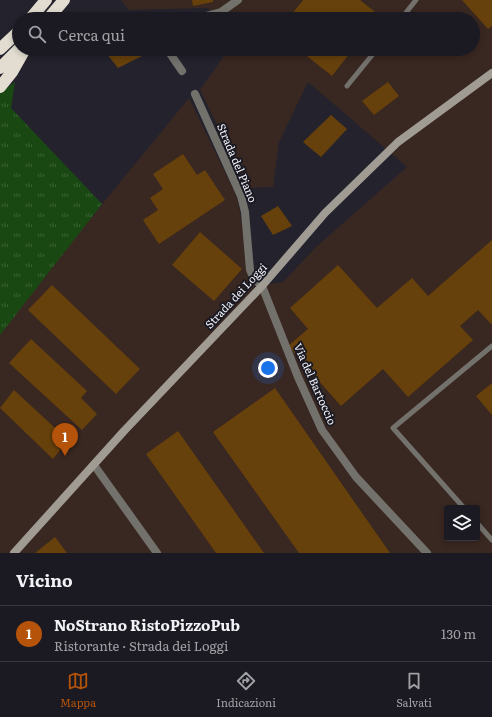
<!DOCTYPE html>
<html lang="it">
<meta charset="utf-8">
<style>
:root{--surface:#1b1a22;--page:#28272f;--text:#f1f3f6;--muted:#a0a1a5;--line:#393840;--accent:#b45309}
body{margin:0;font-family:Literata,serif;background:var(--page);color:var(--text)}
.controls{position:absolute;right:12px;bottom:12px;display:grid;overflow:hidden;border-radius:4px;box-shadow:0 2px 6px #0003}
.controls button{width:36px;height:36px;display:grid;place-items:center;padding:0;border:0;border-bottom:1px solid var(--line);background:var(--surface);color:var(--text);font:20px sans-serif}
.you{position:absolute;left:268px;top:368px;width:14px;height:14px;margin:-10px;border:3px solid #fff;border-radius:50%;background:#1a73e8;box-shadow:0 0 0 6px #1a73e833}
.badge{display:grid;place-items:center;width:26px;height:26px;border-radius:50%;background:var(--accent);color:#fff;font-size:13px;font-weight:700}
.pin{position:absolute;translate:-50% -33px;filter:drop-shadow(0 1px 2px #0008)}
.pin::after{content:'';position:absolute;top:21px;width:14px;height:12px;background:inherit;clip-path:polygon(0 0,100% 0,50% 100%)}
.list{margin:0;padding:0;list-style:none}
h2{display:flex;justify-content:space-between;align-items:center;height:52px;margin:0;padding:0 16px;font-size:17px}
h2 small{font-size:13px;font-weight:400;color:var(--muted)}
.list li{display:grid;grid-template-columns:26px 1fr auto;gap:12px;align-items:center;box-sizing:border-box;height:56px;padding:0 16px;border-top:1px solid var(--line)}
.list b{display:block;font-size:15px;white-space:nowrap}
.list p{margin:0;font-size:13px;white-space:nowrap;color:var(--muted)}
.list em{font-size:13px;font-style:normal;color:var(--muted)}
.icon{flex:none;width:22px;height:22px;fill:none;stroke:currentColor;stroke-width:2;stroke-linecap:round;stroke-linejoin:round}
.map{position:relative;flex:none;width:492px;height:553px;overflow:hidden}
.search{position:absolute;background:var(--surface);box-shadow:0 2px 6px #0003;left:12px;right:12px;top:12px;height:44px;display:flex;align-items:center;gap:10px;box-sizing:border-box;padding:0 14px;border-radius:22px;color:var(--muted);font-size:15px}
.sheet{height:108px;background:var(--surface)}
nav{display:flex;justify-content:space-around;align-items:center;box-sizing:border-box;height:56px;border-top:1px solid var(--line);background:var(--surface);font-size:11px;color:var(--muted)}
nav a{display:grid;justify-items:center;gap:2px}
nav .on{color:var(--accent)}
.map>svg:first-child{display:block}
.industrial{fill:#392721;fill-rule:evenodd}
.grass{fill:url(#grass-tufts)}
.building{fill:#67410b}
.lines{fill:none;stroke-linecap:round;stroke-linejoin:round}
.lane{stroke:#73716c;stroke-width:5}
.street{stroke:#73716c;stroke-width:8}
.secondary{stroke:#a09c94;stroke-width:8}
.highway{stroke:#e2ddd0;stroke-width:12}
.labels{text-anchor:middle;stroke-width:4;stroke-linejoin:round;paint-order:stroke}
.street-label{font-size:11px;fill:#f2f2f9;stroke:#1b1a23}
</style>
<div class="map">
<svg width="492" height="553" viewBox="0 0 492 553">
<defs>
<pattern id="grass-tufts" width="24" height="20" patternUnits="userSpaceOnUse"><rect width="24" height="20" fill="#1a4812"/><path d="M3 7l-1-3M5 7V3M7 7l1-3M15 17l-1-3M17 17v-4M19 17l1-3" fill="none" stroke="#3c6335"/></pattern>
</defs>
<rect width="100%" height="100%" fill="#24232d"/>
<path class="industrial" d="M121 0H492V553H0V334L72 241 189 98 237 197 254 287 283 282 316 247 407 167 308 82 279 142 273 187 248 188 200 90 229 49H473V19H224L207 8 129 10ZM447 508H477V538H447Z"/>
<path class="grass" d="M15 82 11 108 102 204 0 335V93Z"/>
<path class="building" d="M192 0H213V2L193 6Z
M303 0H360L380 16 377 19H288Z
M462 0H492V26L488 29Z
M103 49H140L144 55 118 68Z
M298 49H353L332 76Z
M388 82 399 96 374 115 362 101Z
M331 115 347 129 321 157 303 142Z
M183 154 197 175 205 170 225 200 159 244 143 220 158 210 150 198 163 189 153 174Z
M278 206 292 226 273 235 261 216Z
M200 232 242 269 214 301 172 265Z
M492 240V325L478 310 460 326 473 340 408 397 383 369 341 406 288 346 308 329 290 308 338 265 377 308 412 278 428 296Z
M52 285 140 369 116 394 28 310Z
M31 339 87 391 81 398 97 414 82 430 9 363Z
M492 383V415L476 396Z
M275 388 390 553H299L213 432Z
M14 390 68 440 53 459 0 408Z
M178 431 264 553H216L146 454Z
M55 537 67 553H35Z"/>
<g class="lines">
<path class="lane" d="M401 19 416 0
M347 86 377 49
M464 508 393 428 492 346
M477 523 492 540"/>
<path class="street" d="M194 19 221 12 238 0
M167 49 182 71
M195 94 241 196 245 212 250 270 254 279 262 286 298 377 322 430 356 477 427 553
M94 465 157 553"/>
<path class="secondary" d="M14 553 124 431 262 286 325 213 398 142 492 73"/>
<path class="highway" d="M30 19 46 0
M48 19 64 0
M0 49 19 31
M0 68 19 49
M0 87 12 72 25 49"/>
</g>
<g class="labels">
<g class="street-label">
<text transform="translate(237 163) rotate(67)" y="4">Strada del Piano</text>
<text transform="translate(236 296) rotate(-47)" y="4">Strada dei Loggi</text>
<text transform="translate(315 384) rotate(66)" y="4">Via del Bartoccio</text>
</g>
</g>
</svg>
<div class="controls">
<button><svg class="icon" aria-label="layers" viewBox="0 0 24 24"><path d="M12 4l9 5-9 5-9-5zM3 14l9 5 9-5"/></svg></button>
</div>
<div class="you"></div>
<div class="pin badge" style="left:65px;top:456px">1</div>
<div class="search"><svg class="icon" aria-label="search" viewBox="0 0 24 24"><circle cx="10" cy="10" r="6"/><path d="M15 15l6 6"/></svg>Cerca qui</div>
</div>
<section class="sheet">
<h2>Vicino<small></small></h2>
<ul class="list">
<li><span class="badge">1</span><div><b>NoStrano RistoPizzoPub</b><p>Ristorante · Strada dei Loggi</p></div><em>130 m</em></li>
</ul>
</section>
<nav>
<a class="on"><svg class="icon" aria-label="map" viewBox="0 0 24 24"><path d="M3 6l6-2 6 2 6-2v14l-6 2-6-2-6 2zM9 4v14M15 6v14"/></svg>Mappa</a>
<a><svg class="icon" aria-label="directions" viewBox="0 0 24 24"><path d="M12 3l9 9-9 9-9-9zM9 14v-3h6M13 9l2 2-2 2"/></svg>Indicazioni</a>
<a><svg class="icon" aria-label="saved" viewBox="0 0 24 24"><path d="M7 4h10v16l-5-4-5 4z"/></svg>Salvati</a>
</nav>
